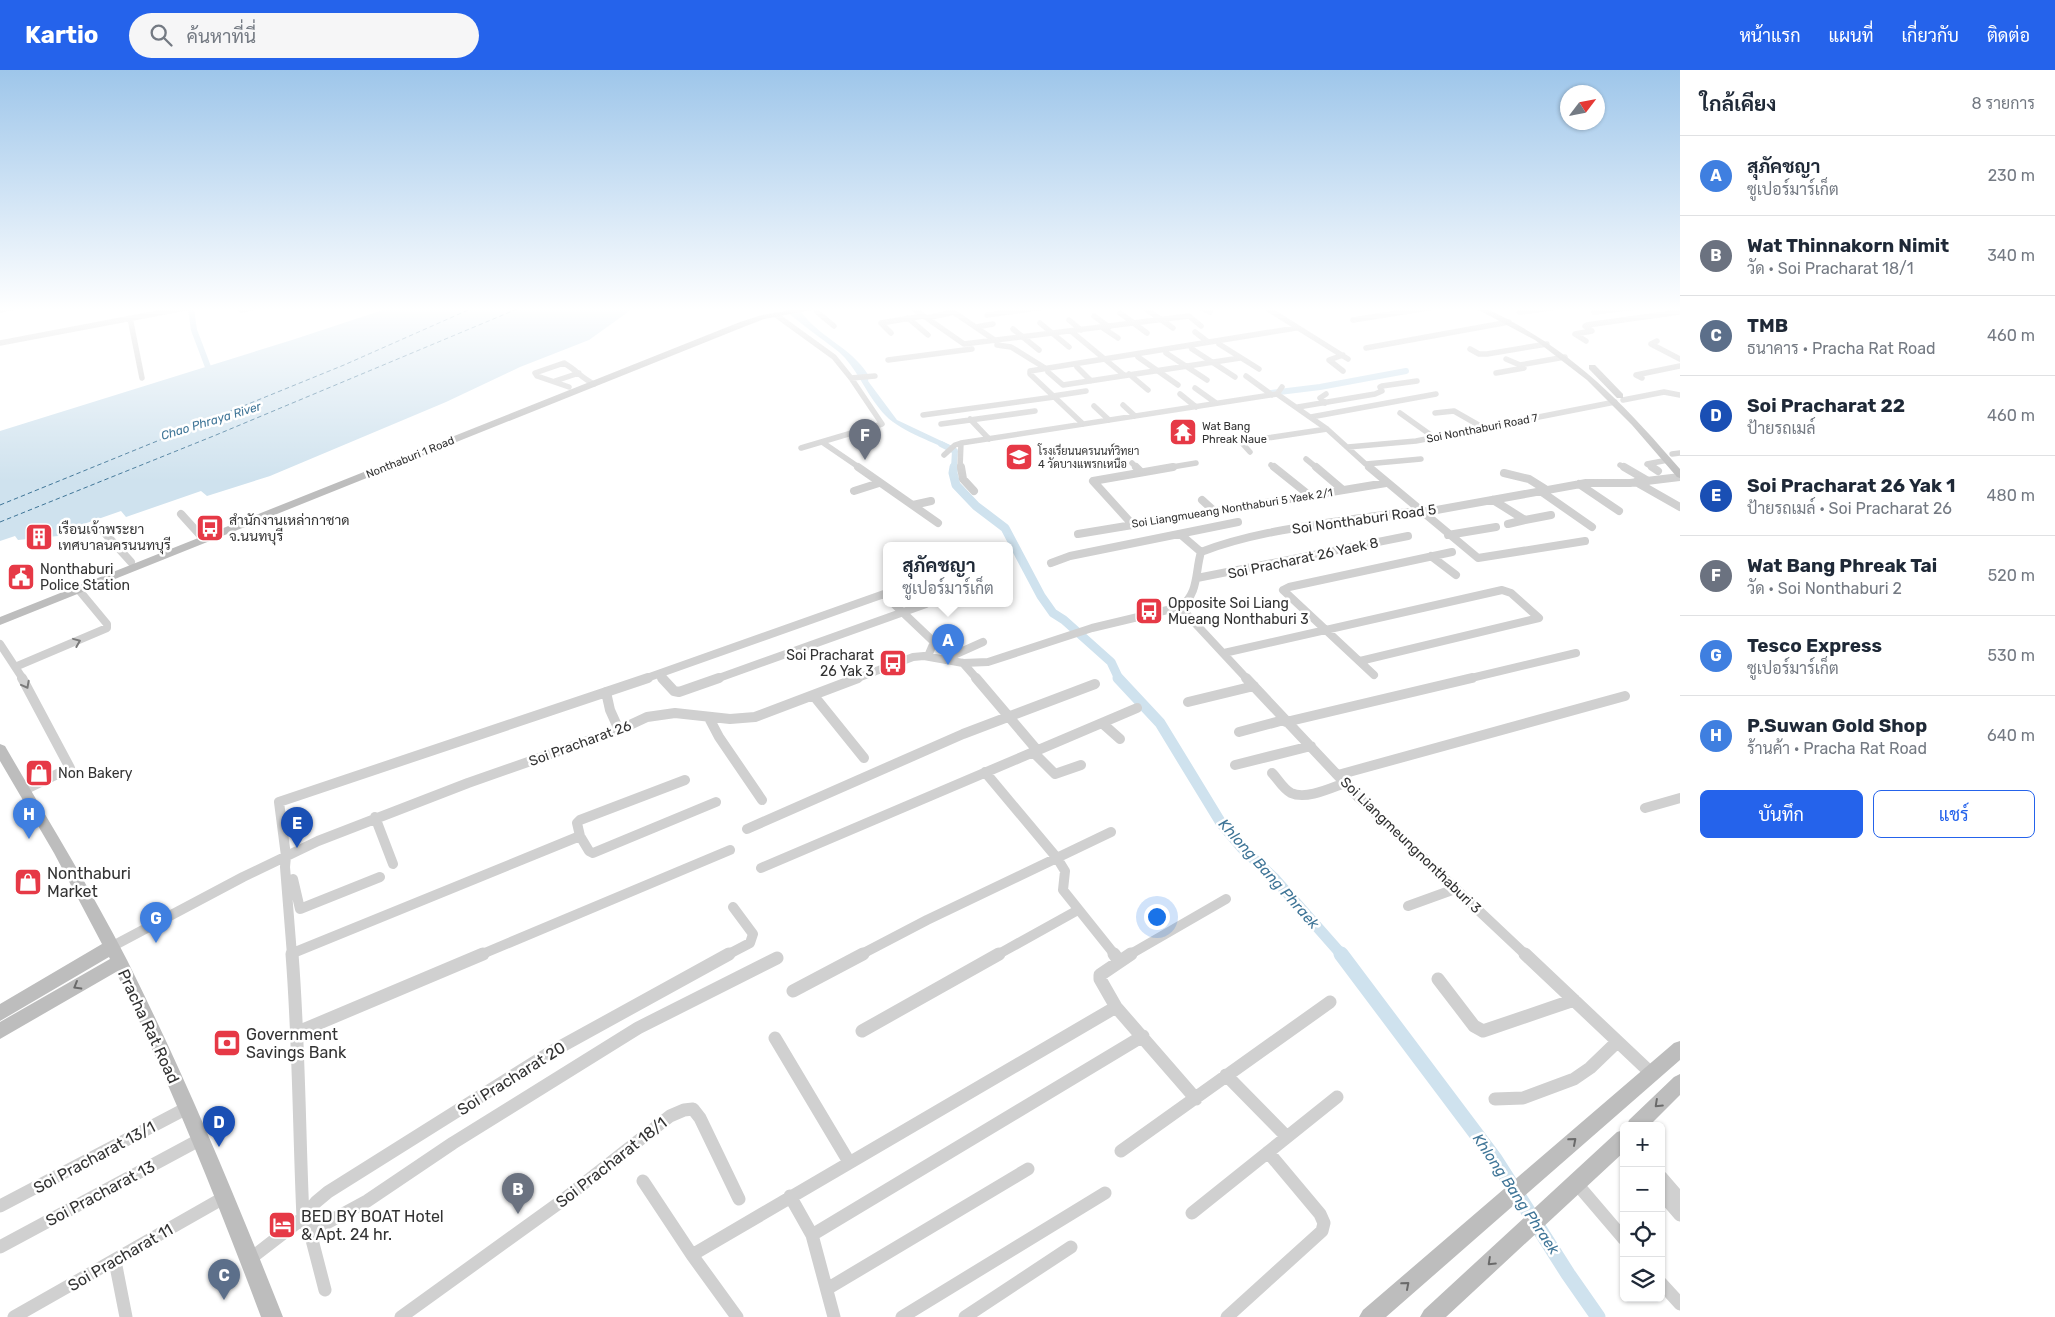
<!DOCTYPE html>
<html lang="th">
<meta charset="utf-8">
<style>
:root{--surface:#fff;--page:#f6f6f7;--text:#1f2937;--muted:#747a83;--line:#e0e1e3;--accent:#2563eb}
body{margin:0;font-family:Rubik,Sarabun,sans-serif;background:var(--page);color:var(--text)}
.controls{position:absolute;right:15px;bottom:15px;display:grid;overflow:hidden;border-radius:8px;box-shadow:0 1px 4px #0004}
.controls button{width:45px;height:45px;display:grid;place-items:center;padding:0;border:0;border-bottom:1px solid var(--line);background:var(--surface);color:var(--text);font:25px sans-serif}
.compass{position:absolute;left:1560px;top:15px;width:45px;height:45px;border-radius:50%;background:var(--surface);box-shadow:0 1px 4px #0004;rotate:58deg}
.you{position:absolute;left:1156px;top:846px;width:18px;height:18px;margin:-12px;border:4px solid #fff;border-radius:50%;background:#1a73e8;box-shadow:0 0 0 8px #1a73e833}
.badge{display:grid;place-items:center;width:32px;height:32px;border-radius:50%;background:var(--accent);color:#fff;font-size:16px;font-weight:700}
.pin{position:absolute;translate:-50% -41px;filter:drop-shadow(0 1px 2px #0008)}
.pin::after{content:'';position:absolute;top:26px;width:18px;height:15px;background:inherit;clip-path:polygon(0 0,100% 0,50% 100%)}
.popup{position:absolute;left:883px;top:472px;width:130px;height:65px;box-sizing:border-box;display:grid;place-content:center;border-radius:8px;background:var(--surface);filter:drop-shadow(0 1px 4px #0005);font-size:16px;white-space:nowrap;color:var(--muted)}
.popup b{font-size:19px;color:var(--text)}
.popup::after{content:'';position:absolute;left:50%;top:100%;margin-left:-10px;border:10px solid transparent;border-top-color:var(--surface)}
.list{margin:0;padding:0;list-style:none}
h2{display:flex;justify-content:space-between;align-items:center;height:65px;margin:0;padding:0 20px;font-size:21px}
h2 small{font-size:16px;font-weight:400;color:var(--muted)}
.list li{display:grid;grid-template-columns:32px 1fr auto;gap:15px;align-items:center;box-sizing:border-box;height:80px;padding:0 20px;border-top:1px solid var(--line)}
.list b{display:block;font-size:19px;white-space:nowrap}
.list p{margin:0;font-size:16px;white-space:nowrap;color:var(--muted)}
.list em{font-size:16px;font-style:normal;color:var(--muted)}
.actions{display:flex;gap:10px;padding:15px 20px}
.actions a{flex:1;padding:11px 0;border:1px solid var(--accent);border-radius:8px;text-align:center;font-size:18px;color:var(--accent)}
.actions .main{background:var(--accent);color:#fff}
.icon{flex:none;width:28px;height:28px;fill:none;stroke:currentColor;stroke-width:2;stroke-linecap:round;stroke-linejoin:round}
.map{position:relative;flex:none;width:1680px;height:1247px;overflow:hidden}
header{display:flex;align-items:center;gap:30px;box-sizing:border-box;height:70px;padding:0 25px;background:var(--accent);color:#fff}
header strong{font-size:24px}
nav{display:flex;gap:28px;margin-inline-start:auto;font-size:18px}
.search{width:350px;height:45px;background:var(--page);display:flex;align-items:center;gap:12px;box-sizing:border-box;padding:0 18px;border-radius:28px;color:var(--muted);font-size:19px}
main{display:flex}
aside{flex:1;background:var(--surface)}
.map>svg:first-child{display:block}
.water{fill:#cfe2ee}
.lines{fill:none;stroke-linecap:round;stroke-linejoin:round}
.canal-far3{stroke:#cfe2ee;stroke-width:6}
.canal-far2{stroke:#cfe2ee;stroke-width:9}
.canal-far1{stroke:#cfe2ee;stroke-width:11}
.canal{stroke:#cfe2ee;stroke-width:15}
.ferry{stroke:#3f7597;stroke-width:1;stroke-dasharray:4.5 3;stroke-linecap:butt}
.street-far3{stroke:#d0d0d0;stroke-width:5.5}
.street-far2{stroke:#d0d0d0;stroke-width:8}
.street-far1{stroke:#d0d0d0;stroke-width:10}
.street{stroke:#d0d0d0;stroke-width:13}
.secondary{fill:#bdbdbd;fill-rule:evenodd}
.oneway{stroke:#7a7a7a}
.oneway2{stroke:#6a6a6a}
.labels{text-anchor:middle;stroke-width:5;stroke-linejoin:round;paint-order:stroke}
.far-poi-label{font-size:11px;fill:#333;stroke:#fff;text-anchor:start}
.far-street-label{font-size:11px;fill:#333;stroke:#fff}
.far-water-label{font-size:12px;font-style:italic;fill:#3f7597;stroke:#fff}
.street-label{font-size:14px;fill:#333;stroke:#fff}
.poi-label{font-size:14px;fill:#333;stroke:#fff;text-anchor:start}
.water-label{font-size:15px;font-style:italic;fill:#3f7597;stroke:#fff}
.near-poi-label{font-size:16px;fill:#333;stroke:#fff;text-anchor:start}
.near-street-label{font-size:16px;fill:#333;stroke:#fff}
</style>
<header>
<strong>Kartio</strong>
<div class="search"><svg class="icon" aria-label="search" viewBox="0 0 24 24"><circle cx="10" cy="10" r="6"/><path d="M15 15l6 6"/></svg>ค้นหาที่นี่</div>
<nav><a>หน้าแรก</a><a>แผนที่</a><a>เกี่ยวกับ</a><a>ติดต่อ</a></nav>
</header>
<main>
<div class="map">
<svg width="1680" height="1247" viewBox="0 0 1680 1247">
<rect width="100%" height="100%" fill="#fff"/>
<path class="water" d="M392 237H635L589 270 520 297 446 332 270 406 207 426 201 421 126 447 121 441 78 456 79 460 58 466 18 470 15 466 0 471V361L292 270Z
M782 237H798C817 268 849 274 869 306L868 311 897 350 952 376 947 379C924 368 894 359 879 338 865 321 856 297 839 282 820 267 800 254 782 237Z"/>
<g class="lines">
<path class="canal-far3" d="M191 239 194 260 208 297
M1271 323 1320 317 1406 301
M941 374 955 381 954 398"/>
<path class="canal-far2" d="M954 397 953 403 956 415 976 436 1005 458 1041 526 1053 543 1064 550 1111 592 1119 609"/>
<path class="canal-far1" d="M1118 608 1160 653 1221 753 1242 778 1274 808 1342 885"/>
<path class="canal" d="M1341 884 1495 1089 1568 1204 1598 1247"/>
<path class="ferry" d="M0 435 344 295 475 237
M0 452 216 365 522 237"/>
<path class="street-far3" d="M240 237 241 240 259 237
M911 237 964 274 1189 246 1201 256
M946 237 996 271
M1201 237 1210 242
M1265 237 1348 289
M816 238 817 242 834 256
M1146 239 1173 258
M0 240 16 237
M1519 242 1551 238
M1594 242 1637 237
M1120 243 1147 263
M776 245 834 287 851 308 882 354 801 378
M987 245 1045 237
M1094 246 1109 257
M130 248 142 308
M908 248 928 265
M927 248 954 242
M1069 250 1081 260
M1353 250 1434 237
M1040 253 1069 277
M976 257 993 254
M1103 258 1118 268
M1013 259 1039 280
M1072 262 1124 305
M1195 262 1208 272
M891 263 881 253 923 246
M1586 271 1575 264 1592 261 1585 256 1587 255 1680 242
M1657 271 1651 274 1680 289
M0 273 190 237
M1219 274 1259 299
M997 275 1011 277 1045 298
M1366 278 1509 252
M1192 279 1235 307
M1470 279 1479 284H1487L1547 274
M1166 283 1207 310
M1343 285 1329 290 1343 301
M1138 287 1178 315
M1506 289 1520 295 1565 287
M888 290 972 279
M1077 297 1091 311
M1048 302 1063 315 1240 288
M1496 303 1524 298
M1129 304 1148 320
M1246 306 1272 325
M851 308 875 306
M1642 308 1636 305 1680 296
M555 311 579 303
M569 317 537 306 535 303 564 293C576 300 582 308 594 314
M1195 318 1216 333
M1180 324 1196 337
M1277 324 1327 359 1370 398
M1053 326 1086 321
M1623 330 1664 322 1680 325
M1325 333 1320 328 1326 324
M1123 335 1135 346
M1094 336 1109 350
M1298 337 1375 324 1382 321 1380 317 1382 316 1417 311
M1400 343 1435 368
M1435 343 1454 341 1482 357
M923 345 1054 327
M1311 347 1436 324
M970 349 989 369
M941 354 1035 341
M1083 354 1030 304V301L1296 258
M822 372 860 398
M1241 372 1327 359
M1241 372 1250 382
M1348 377 1416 371 1615 332
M1672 384 1680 383
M944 385 955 375 961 373 1277 324 1282 317
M1306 389 1317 398
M1132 393 1137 398
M1366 394 1421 389
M1271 395 1275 398
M1620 395 1626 398
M960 398 961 373
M1166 398 1196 393
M1654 398 1647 394 1668 390"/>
<path class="street-far2" d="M858 397 938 453
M961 397 963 409 974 421
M1136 397 1141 402
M1274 397 1309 425
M1316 397 1343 420
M1369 397 1478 488 1585 471
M1624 397 1648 411
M1652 397 1658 401
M1504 403 1529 409 1545 419
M1636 412 1680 437
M1579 414 1619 441
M1539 420 1592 457
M854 421 879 413
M1202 430 1213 440
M1493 430 1525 450 1508 454
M913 435 931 431
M181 444 200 465
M1525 450 1551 445
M1132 454 1093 411 1173 397
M102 460 131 492
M1078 464 1386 413
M1180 464 1201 482
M1448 465 1496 457
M1431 486 1456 505
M1051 493 1070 486 1238 452
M1197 508 1408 466
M894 534 934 572 928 586
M1180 537 1247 609
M0 574 23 609
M1224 583 1502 520 1511 523 1539 548 1360 591
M945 589 983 572
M963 593 977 609
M15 597 107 558V554L78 519
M659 604 663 609
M1374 605 1283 520 1289 517 1452 482
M644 609 884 524 887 527
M716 609 926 534
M855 609 913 587 924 586 963 593 988 592 1092 558 1180 537C1199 524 1195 502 1201 482 1245 465 1293 458 1340 451 1370 447 1400 441 1431 441L1586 413H1630L1680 407
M1467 609 1576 583"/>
<path class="street-far1" d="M22 608 70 698 24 720
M662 608 674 621 679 622 719 608
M976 608 1037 680
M1246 608 1358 727 1526 885
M606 622 610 640 619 660
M814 626 864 688
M1188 632 1254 616
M709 648 719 667 762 730
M1286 652 1472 608
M1102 653 1120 669
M1239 662 1284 650
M1033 682 1055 704 1081 695
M1235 695 1311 676
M985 702 1057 788 1065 801 1063 820 1115 885
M1272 703C1278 709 1283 719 1291 723 1306 730 1331 718 1345 713
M1338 705 1625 626
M1645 738 1680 728
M375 747 393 794
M747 759 963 664 1095 614
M580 766 577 753 580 750 685 710
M761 798 1137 638
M293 809 300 839 380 807
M1408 836 1455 819
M111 877 243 807 318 771 468 713 619 660 647 647 675 643 730 649 755 647 858 608
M293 883 580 766 589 781 593 783 716 732
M292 885 285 797 286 786 279 732 648 608
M480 885 730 780
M727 885 750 873 753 864 733 837
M860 885 927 850 1111 762
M997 885 1078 840
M1129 885 1226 829"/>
<path class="street" d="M292 884C299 972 299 1060 303 1148L310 1162 325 1220
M1114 884 1119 891
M1131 884 1100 905V909L1116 937 1196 1029
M1525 884 1652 1004
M1438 909 1474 956 1483 961 1574 930
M793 921 863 884
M862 961 999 884
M298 962 483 884
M775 968 849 1092
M1226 1005 1287 1067
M1495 1029 1523 1028 1574 1009 1590 998 1617 972
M1121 1081 1330 932
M1661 1107 1680 1129
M643 1111 692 1185 1116 937
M1577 1114 1624 1169
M1661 1123 1680 1145
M790 1126 812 1165 1143 966
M0 1136 187 1038
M1192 1143 1337 1027
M310 1162 367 1131 453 1073 638 958 777 888
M812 1165 834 1247
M0 1177 201 1069
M692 1185 737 1247
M250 1189 303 1148 316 1132 328 1122 551 982 729 884
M115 1191 126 1247
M1661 1213 1680 1234
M827 1219 1028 1099
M14 1247 225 1127
M401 1247 559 1133 670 1046 684 1040 693 1039 700 1048 739 1129
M902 1247 1105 1123
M965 1247 1071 1177
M1227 1247 1322 1161 1324 1153 1320 1144 1268 1082"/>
<path class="secondary" d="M810 237H827L764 249 746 256 0 555V547L740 252 762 245Z
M1473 237H1483C1569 277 1619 328 1680 399V408L1677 407 1632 355 1587 310 1535 270Z
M1589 295H1595L1623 324V328H1617L1589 299Z
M0 674 5 676C46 747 89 816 127 890 185 1006 235 1126 283 1247H261C217 1130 171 1015 116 902L0 969V952L110 889 109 887 0 951V934L102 874 54 783 0 691Z
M1680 971V990L1386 1247H1359L1363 1240 1674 973Z
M1680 1004V1025L1649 1056H1627L1629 1050 1674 1007Z
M1624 1060V1082L1446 1247H1420L1424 1240 1617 1062Z"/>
</g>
<defs><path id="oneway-chevron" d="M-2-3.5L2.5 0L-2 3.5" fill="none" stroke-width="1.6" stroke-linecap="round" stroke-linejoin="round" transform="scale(1.25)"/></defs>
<g class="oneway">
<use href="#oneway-chevron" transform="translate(77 572) rotate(-22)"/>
<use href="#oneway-chevron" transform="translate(26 615) rotate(62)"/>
</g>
<g class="oneway2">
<use href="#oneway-chevron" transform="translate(77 916) rotate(150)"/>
<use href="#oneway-chevron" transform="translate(1658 1034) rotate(137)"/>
<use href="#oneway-chevron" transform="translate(1573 1071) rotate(-41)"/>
<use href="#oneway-chevron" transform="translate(1491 1192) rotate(137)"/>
<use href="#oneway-chevron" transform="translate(1406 1215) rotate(-41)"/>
</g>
<linearGradient id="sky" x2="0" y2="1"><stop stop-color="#9ec6ea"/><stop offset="0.58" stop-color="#fff"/><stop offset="1" stop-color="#fff" stop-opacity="0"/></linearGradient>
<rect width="1680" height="412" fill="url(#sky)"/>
<defs>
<g id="temple-square" transform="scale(1.4375)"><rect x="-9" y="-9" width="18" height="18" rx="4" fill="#e63946" stroke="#fff"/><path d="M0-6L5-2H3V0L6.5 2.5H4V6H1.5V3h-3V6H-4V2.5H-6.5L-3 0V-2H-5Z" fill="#fff"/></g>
<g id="school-square" transform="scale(1.4375)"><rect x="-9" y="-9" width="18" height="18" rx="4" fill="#e63946" stroke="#fff"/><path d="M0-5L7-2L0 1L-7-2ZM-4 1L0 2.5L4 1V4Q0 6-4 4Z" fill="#fff"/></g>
<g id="bus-square" transform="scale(1.4375)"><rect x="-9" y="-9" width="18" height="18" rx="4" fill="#e63946" stroke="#fff"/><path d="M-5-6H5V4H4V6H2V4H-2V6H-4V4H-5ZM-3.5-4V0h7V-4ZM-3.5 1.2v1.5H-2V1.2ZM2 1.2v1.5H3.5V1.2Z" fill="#fff"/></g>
<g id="building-square" transform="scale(1.4375)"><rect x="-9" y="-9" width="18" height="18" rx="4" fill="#e63946" stroke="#fff"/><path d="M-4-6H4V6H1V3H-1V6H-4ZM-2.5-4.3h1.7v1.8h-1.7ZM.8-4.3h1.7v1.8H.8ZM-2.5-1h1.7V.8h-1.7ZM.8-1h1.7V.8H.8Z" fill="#fff"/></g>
<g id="civic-square" transform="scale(1.4375)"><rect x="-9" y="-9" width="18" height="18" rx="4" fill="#e63946" stroke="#fff"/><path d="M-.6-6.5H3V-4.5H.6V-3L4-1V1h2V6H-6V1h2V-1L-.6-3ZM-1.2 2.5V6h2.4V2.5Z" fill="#fff"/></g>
<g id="shop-square" transform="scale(1.4375)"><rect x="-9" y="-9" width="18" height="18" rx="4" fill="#e63946" stroke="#fff"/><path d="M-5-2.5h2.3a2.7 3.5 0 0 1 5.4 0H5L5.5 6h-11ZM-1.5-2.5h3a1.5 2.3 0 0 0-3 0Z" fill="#fff"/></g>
<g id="bank-square" transform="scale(1.4375)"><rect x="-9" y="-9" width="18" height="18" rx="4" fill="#e63946" stroke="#fff"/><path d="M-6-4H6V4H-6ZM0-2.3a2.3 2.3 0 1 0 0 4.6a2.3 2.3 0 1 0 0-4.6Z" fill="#fff"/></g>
<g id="hotel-square" transform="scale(1.4375)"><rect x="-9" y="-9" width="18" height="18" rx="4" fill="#e63946" stroke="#fff"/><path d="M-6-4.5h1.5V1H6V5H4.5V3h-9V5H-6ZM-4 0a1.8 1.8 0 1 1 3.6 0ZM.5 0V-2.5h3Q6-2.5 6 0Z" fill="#fff"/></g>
</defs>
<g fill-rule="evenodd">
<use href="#temple-square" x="1183" y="362"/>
<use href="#school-square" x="1019" y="387"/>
<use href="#bus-square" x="210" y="458"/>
<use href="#building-square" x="39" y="467"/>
<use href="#civic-square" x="21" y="507"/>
<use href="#bus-square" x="1149" y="541"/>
<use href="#bus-square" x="893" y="593"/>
<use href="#shop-square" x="39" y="703"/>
<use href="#shop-square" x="28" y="812"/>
<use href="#bank-square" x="227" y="973"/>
<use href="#hotel-square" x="282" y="1155"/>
</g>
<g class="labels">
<g class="far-poi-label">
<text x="1202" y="360">Wat Bang<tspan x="1202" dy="13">Phreak Naue</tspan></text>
<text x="1038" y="385">โรงเรียนนครนนท์วิทยา<tspan x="1038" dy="13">4 วัดบางแพรกเหนือ</tspan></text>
</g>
<g class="far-street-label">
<text transform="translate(1482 358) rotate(-11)" y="4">Soi Nonthaburi Road 7</text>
<text transform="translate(410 387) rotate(-22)" y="4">Nonthaburi 1 Road</text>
<text transform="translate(1232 438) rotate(-9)" y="4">Soi Liangmueang Nonthaburi 5 Yaek 2/1</text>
</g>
<g class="far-water-label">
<text transform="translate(211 351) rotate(-17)" y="4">Chao Phraya River</text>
</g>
<g class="street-label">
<text transform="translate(1364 449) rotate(-8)" y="5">Soi Nonthaburi Road 5</text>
<text transform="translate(1303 488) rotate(-12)" y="5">Soi Pracharat 26 Yaek 8</text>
<text transform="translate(580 673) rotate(-20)" y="5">Soi Pracharat 26</text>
<text transform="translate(1411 775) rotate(44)" y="5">Soi Liangmeungnonthaburi 3</text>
</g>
<g class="poi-label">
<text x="229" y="455">สำนักงานเหล่ากาชาด<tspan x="229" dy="16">จ.นนทบุรี</tspan></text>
<text x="58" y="464">เรือนเจ้าพระยา<tspan x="58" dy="16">เทศบาลนครนนทบุรี</tspan></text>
<text x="40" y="504">Nonthaburi<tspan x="40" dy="16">Police Station</tspan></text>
<text x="1168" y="538">Opposite Soi Liang<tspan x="1168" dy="16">Mueang Nonthaburi 3</tspan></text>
<text x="874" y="590" text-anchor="end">Soi Pracharat<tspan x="874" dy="16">26 Yak 3</tspan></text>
<text x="58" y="708">Non Bakery</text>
</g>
<g class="water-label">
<text transform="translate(1269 804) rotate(48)" y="5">Khlong Bang Phraek</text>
<text transform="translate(1516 1124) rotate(56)" y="5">Khlong Bang Phraek</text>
</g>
<g class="near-poi-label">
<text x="47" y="809">Nonthaburi<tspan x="47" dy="18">Market</tspan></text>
<text x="246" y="970">Government<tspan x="246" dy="18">Savings Bank</tspan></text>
<text x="301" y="1152">BED BY BOAT Hotel<tspan x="301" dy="18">&amp; Apt. 24 hr.</tspan></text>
</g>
<g class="near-street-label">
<text transform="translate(149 956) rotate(65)" y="6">Pracha Rat Road</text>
<text transform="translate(511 1008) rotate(-32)" y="6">Soi Pracharat 20</text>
<text transform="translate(94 1087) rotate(-28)" y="6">Soi Pracharat 13/1</text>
<text transform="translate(611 1092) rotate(-38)" y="6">Soi Pracharat 18/1</text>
<text transform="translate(100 1123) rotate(-28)" y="6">Soi Pracharat 13</text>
<text transform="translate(120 1187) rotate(-30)" y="6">Soi Pracharat 11</text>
</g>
</g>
</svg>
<div class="controls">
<button>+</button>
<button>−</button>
<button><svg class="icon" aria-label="locate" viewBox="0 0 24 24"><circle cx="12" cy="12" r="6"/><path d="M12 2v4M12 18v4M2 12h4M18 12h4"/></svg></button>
<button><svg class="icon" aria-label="layers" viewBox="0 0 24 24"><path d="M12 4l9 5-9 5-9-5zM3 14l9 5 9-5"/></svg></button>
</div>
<svg class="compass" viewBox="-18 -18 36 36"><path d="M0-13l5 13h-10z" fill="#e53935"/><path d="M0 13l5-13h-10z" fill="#747a83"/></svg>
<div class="you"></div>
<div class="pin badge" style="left:948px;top:595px;background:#3f7fe0">A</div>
<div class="popup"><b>สุภัคชญา</b>ซูเปอร์มาร์เก็ต</div>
<div class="pin badge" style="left:518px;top:1144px;background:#6b7280">B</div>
<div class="pin badge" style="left:224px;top:1230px;background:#5c6f8a">C</div>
<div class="pin badge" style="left:219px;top:1077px;background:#1a4fb4">D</div>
<div class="pin badge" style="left:297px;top:778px;background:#1a4fb4">E</div>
<div class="pin badge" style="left:865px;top:390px;background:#6b7280">F</div>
<div class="pin badge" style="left:156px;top:873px;background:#3f7fe0">G</div>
<div class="pin badge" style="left:29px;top:769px;background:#3f7fe0">H</div>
</div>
<aside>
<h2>ใกล้เคียง<small>8 รายการ</small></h2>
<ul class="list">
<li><span class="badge" style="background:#3f7fe0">A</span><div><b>สุภัคชญา</b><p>ซูเปอร์มาร์เก็ต</p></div><em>230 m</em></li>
<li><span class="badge" style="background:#6b7280">B</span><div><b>Wat Thinnakorn Nimit</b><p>วัด · Soi Pracharat 18/1</p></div><em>340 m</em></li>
<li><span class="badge" style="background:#5c6f8a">C</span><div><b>TMB</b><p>ธนาคาร · Pracha Rat Road</p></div><em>460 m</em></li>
<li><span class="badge" style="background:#1a4fb4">D</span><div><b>Soi Pracharat 22</b><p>ป้ายรถเมล์</p></div><em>460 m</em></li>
<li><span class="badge" style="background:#1a4fb4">E</span><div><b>Soi Pracharat 26 Yak 1</b><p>ป้ายรถเมล์ · Soi Pracharat 26</p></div><em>480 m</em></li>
<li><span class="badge" style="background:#6b7280">F</span><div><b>Wat Bang Phreak Tai</b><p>วัด · Soi Nonthaburi 2</p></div><em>520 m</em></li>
<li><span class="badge" style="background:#3f7fe0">G</span><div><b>Tesco Express</b><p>ซูเปอร์มาร์เก็ต</p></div><em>530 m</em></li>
<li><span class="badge" style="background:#3f7fe0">H</span><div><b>P.Suwan Gold Shop</b><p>ร้านค้า · Pracha Rat Road</p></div><em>640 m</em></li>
</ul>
<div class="actions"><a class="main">บันทึก</a><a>แชร์</a></div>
</aside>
</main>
